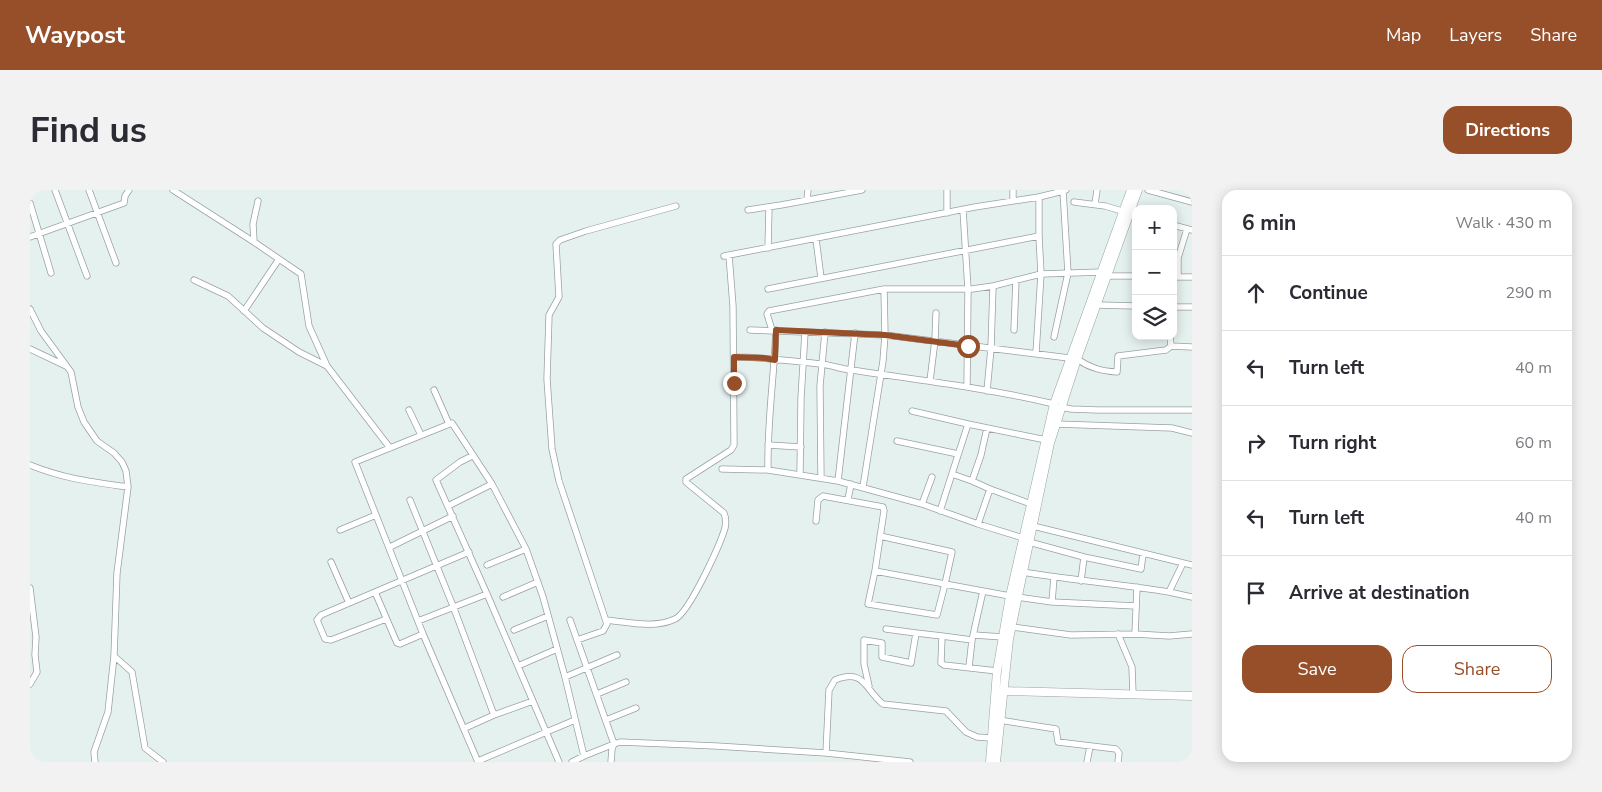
<!DOCTYPE html>
<meta charset="utf-8">
<style>
:root{--surface:#fff;--page:#f2f2f3;--text:#2b2b33;--muted:#7c7c81;--line:#e1e1e2;--accent:#974f2a}
body{margin:0;font-family:"Nunito Sans",sans-serif;background:var(--page);color:var(--text)}
.controls{position:absolute;right:15px;top:15px;display:grid;overflow:hidden;border-radius:10px;box-shadow:0 2px 12px #0003}
.controls button{width:45px;height:45px;display:grid;place-items:center;padding:0;border:0;border-bottom:1px solid var(--line);background:var(--surface);color:var(--text);font:25px sans-serif}
.stop{position:absolute;width:15px;height:15px;margin:-11px;border:4px solid #974f2a;border-radius:50%;background:#fff}
.stop.end{background:#974f2a;border-color:#fff;box-shadow:0 1px 5px #0008}
.list{margin:0;padding:0;list-style:none}
h2{display:flex;justify-content:space-between;align-items:center;height:65px;margin:0;padding:0 20px;font-size:21px}
h2 small{font-size:16px;font-weight:400;color:var(--muted)}
.list li{display:grid;grid-template-columns:32px 1fr auto;gap:15px;align-items:center;box-sizing:border-box;height:75px;padding:0 20px;border-top:1px solid var(--line)}
.list b{display:block;font-size:19px;white-space:nowrap}
.list em{font-size:16px;font-style:normal;color:var(--muted)}
.actions{display:flex;gap:10px;padding:15px 20px}
.actions a{flex:1;padding:11px 0;border:1px solid var(--accent);border-radius:15px;text-align:center;font-size:18px;color:var(--accent)}
.actions .main{background:var(--accent);color:#fff}
.icon{flex:none;width:28px;height:28px;fill:none;stroke:currentColor;stroke-width:2;stroke-linecap:round;stroke-linejoin:round}
.map{position:relative;flex:none;width:1162px;height:572px;overflow:hidden;border-radius:15px}
header{display:flex;align-items:center;gap:30px;box-sizing:border-box;height:70px;padding:0 25px;background:var(--accent);color:#fff}
header strong{font-size:24px}
nav{display:flex;gap:28px;margin-inline-start:auto;font-size:18px}
.intro{display:flex;align-items:center;justify-content:space-between;box-sizing:border-box;height:120px;padding:0 30px}
h1{margin:0;font-size:35px}
.button{padding:12px 22px;border-radius:15px;background:var(--accent);color:#fff;font-size:18px;font-weight:700}
main{display:flex;gap:30px;padding:0 30px}
aside{flex:1;background:var(--surface);border-radius:15px;box-shadow:0 2px 12px #0003}
.map>svg:first-child{display:block}
.lines{fill:none;stroke-linecap:round;stroke-linejoin:round}
.street-casing{stroke:#98a2a1;stroke-width:7}
.secondary-casing{stroke:#98a2a1;stroke-width:9}
.street{stroke:#fff;stroke-width:5.5}
.secondary{stroke:#fff;stroke-width:8}
.route{stroke:#974f2a;stroke-width:6}
</style>
<header>
<strong>Waypost</strong>
<nav><a>Map</a><a>Layers</a><a>Share</a></nav>
</header>
<div class="intro"><h1>Find us</h1><a class="button">Directions</a></div>
<main>
<div class="map">
<svg width="1162" height="572" viewBox="0 0 1162 572">
<rect width="100%" height="100%" fill="#e5f1ef"/>
<g class="lines">
<g class="street-casing">
<path id="street" d="M25 0 57 86
M59 0 86 73
M143 0 224 52
M917 0V23
M983 0V11
M1118 0 1162 12
M1009 7 1033 1
M777 10 778 0
M228 11 223 34 224 52 271 84 279 136 297 176 360 258
M1044 12 1075 16 1106 25
M0 13 21 83
M1065 14 1067 0
M718 20 751 15 832 0
M933 20 938 99 937 197
M1143 35 1162 40
M0 47 94 13 95 6 99 0
M786 49 791 88
M738 58 739 17
M694 66 945 17 1009 7V46
M1077 86H1106
M1143 87H1162
M1148 87V68L1157 39
M164 90 198 106 233 138 269 162 297 176
M738 99 1009 46 1011 84 1072 82
M1067 115 1106 116
M1143 117H1162
M0 119 11 141 41 182 48 217 54 232 67 251 84 263 92 272 96 281 98 297 87 383 84 466 78 522 64 562 65 572
M214 121 249 69
M720 140 855 145 1047 169C1060 178 1071 181 1087 182L1088 166 1136 160 1141 156 1140 146
M742 140 737 124 739 121 854 99H942L963 96 1011 84 1006 163
M984 140 986 90
M1024 147 1038 83 1033 1 1036 0
M1141 156 1162 157
M0 159 36 176
M704 167C732 167 762 171 791 174 801 175 811 179 821 180 889 190 957 198 1024 214
M900 191 905 150 906 123
M404 200 419 234
M957 201 961 158 963 96
M1031 217 1041 219 1067 220H1162
M379 220 391 245
M882 221 938 234
M1026 234 1142 238 1162 243
M957 238 951 265 942 291 960 299
M867 251 928 264
M738 255 771 257
M442 266 430 272 406 290 457 404 529 572
M0 275C35 289 62 292 98 297
M692 279 738 280 808 291 892 314 948 334 960 299 1001 314
M738 280C737 233 744 187 746 140
M922 284 942 291
M770 285 771 208 775 142
M791 288 790 196 795 142
M808 291 825 143
M833 297 853 171 855 145 854 99
M818 309 821 294
M380 310 423 416 464 525 503 511
M892 314 902 287
M418 316 462 294
M910 321 938 234 1016 250
M786 331 788 310 793 306 853 317 854 321 845 381 915 394 922 362 850 346
M948 334 993 348
M1003 336 1162 375
M310 340 346 325
M999 352 1054 367 1111 379 1113 364
M360 357 423 326
M301 372 319 413
M457 375 496 359
M845 381 838 414 907 425 915 394 980 406
M992 382C1041 390 1090 394 1139 402L1153 373
M1051 391 1054 367
M0 398 6 447 5 465 7 482 0 494
M345 402 291 425 287 430 295 449 301 450 356 429
M1139 402 1162 407
M473 407 508 392
M987 407 1022 412 1024 387
M1022 412 1106 416
M540 430 584 554 554 566
M576 430C598 432 624 439 645 429 659 423 690 355 695 338 696 333 696 328 694 323L656 292V289L701 260 704 255 703 116 699 65
M388 431 457 404
M982 437 1041 445 1105 444 1107 397
M856 439 886 443
M484 440 518 426
M393 444 370 454 367 453 345 402 439 362
M1088 444 1102 477 1103 504
M1105 444 1139 446 1162 444
M944 445 973 447
M547 450 573 441 577 434 529 291 522 259 517 189 519 125 529 107 526 54 530 50 556 41 646 16
M942 450 912 446 911 473 914 475 967 481
M84 466 102 482 115 558 133 572
M488 476 527 459
M939 477 942 450 953 401
M535 487 587 465
M839 496 834 474V450L852 453V467L881 473 886 443 912 446
M567 504 596 492
M576 530 606 518
M969 530 1026 539 1028 552 1086 559 1089 563 1088 572
M435 538 464 525
M796 563 880 572
M448 571 545 530
M448 572 393 444 325 272 422 233 462 294 496 359 513 407 535 487 554 566 542 572
M581 572 582 559 584 554 590 552 686 556 796 563 799 500 805 490C835 478 835 500 853 514L916 521 936 542 947 547 961 548
M1057 572 1060 556"/>
</g>
<g class="secondary-casing">
<path id="secondary" d="M972 501 1162 506
M960 572 967 481 980 406 1024 214 1101 0
M966 572 979 449 1020 253 1047 169 1108 0"/>
</g>
<use href="#street" class="street"/>
<use href="#secondary" class="secondary"/>
</g>
<g class="lines">
<path class="route" d="M704 193V167L734 168 745 170 746 140 855 145 938 156"/>
</g>
</svg>
<div class="controls">
<button>+</button>
<button>−</button>
<button><svg class="icon" aria-label="layers" viewBox="0 0 24 24"><path d="M12 4l9 5-9 5-9-5zM3 14l9 5 9-5"/></svg></button>
</div>
<div class="stop" style="left:938px;top:156px"></div>
<div class="stop end" style="left:704px;top:193px"></div>
</div>
<aside>
<h2>6 min<small>Walk · 430 m</small></h2>
<ul class="list">
<li><svg class="icon" aria-label="ahead" viewBox="0 0 24 24"><path d="M12 20V5M6 11l6-6 6 6"/></svg><div><b>Continue</b></div><em>290 m</em></li>
<li><svg class="icon" aria-label="left" viewBox="0 0 24 24"><path d="M17 20v-9H6M10 6l-5 5 5 5"/></svg><div><b>Turn left</b></div><em>40 m</em></li>
<li><svg class="icon" aria-label="right" viewBox="0 0 24 24"><path d="M7 20v-9h11M14 6l5 5-5 5"/></svg><div><b>Turn right</b></div><em>60 m</em></li>
<li><svg class="icon" aria-label="left" viewBox="0 0 24 24"><path d="M17 20v-9H6M10 6l-5 5 5 5"/></svg><div><b>Turn left</b></div><em>40 m</em></li>
<li><svg class="icon" aria-label="arrive" viewBox="0 0 24 24"><path d="M6 21V4h12l-3 4 3 4H6"/></svg><div><b>Arrive at destination</b></div></li>
</ul>
<div class="actions"><a class="main">Save</a><a>Share</a></div>
</aside>
</main>
